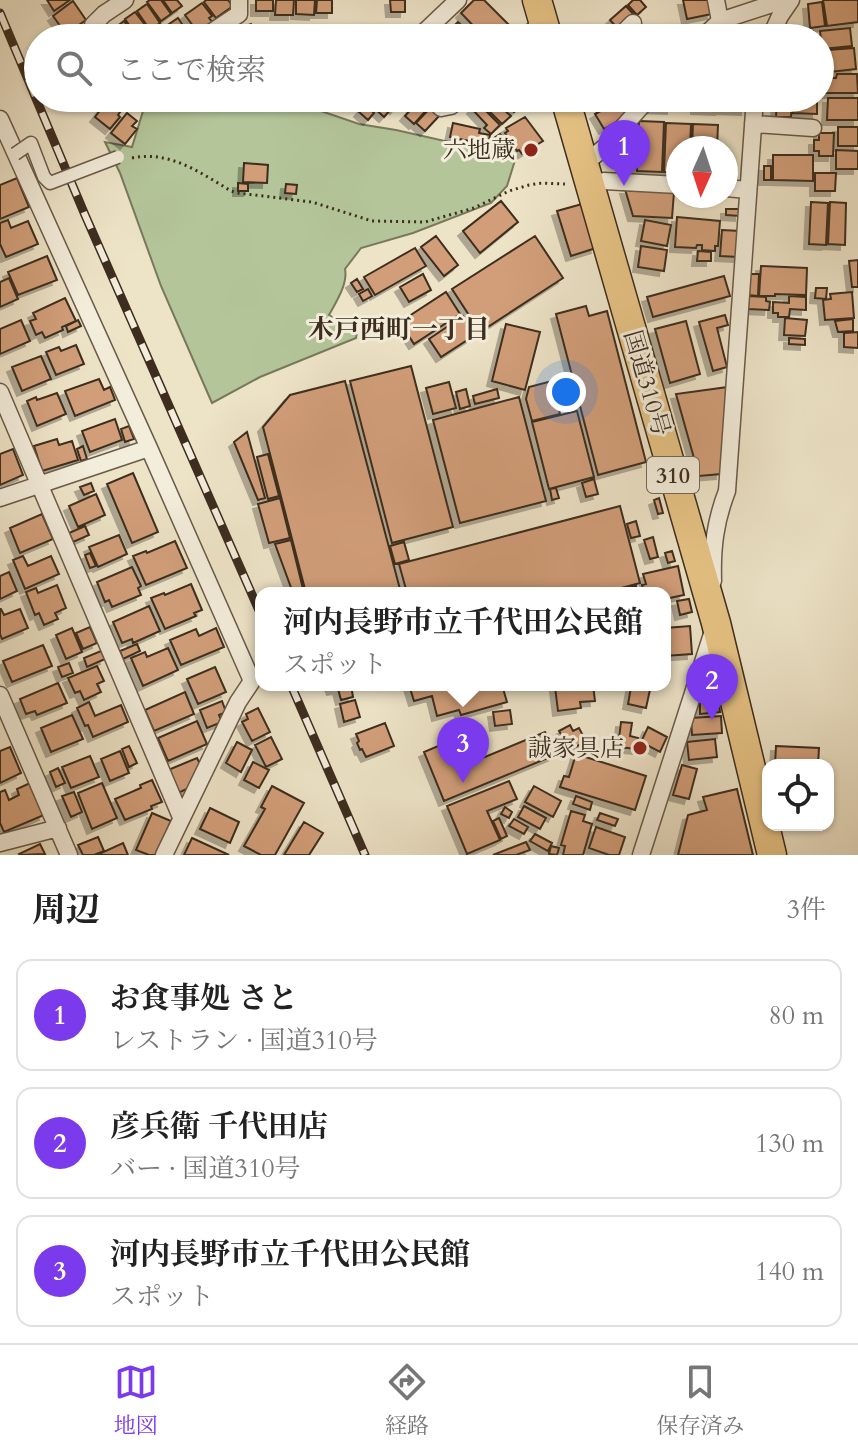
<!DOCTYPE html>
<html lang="ja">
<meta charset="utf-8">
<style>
:root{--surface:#fff;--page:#f6f6f6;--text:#222;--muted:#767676;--line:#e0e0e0;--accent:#7c3aed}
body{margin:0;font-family:Cardo,"Noto Serif JP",serif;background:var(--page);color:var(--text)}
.controls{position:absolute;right:24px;bottom:24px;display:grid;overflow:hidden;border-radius:16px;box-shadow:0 2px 6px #0004}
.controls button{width:72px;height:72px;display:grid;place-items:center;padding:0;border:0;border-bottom:2px solid var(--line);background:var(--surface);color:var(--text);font:40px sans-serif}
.compass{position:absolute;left:666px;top:136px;width:72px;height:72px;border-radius:50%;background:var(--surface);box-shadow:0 2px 6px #0004;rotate:183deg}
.you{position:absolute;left:566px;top:392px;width:28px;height:28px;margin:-20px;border:6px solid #fff;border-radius:50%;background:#1a73e8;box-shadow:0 0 0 12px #1a73e833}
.badge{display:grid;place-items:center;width:52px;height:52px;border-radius:50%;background:var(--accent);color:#fff;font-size:26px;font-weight:700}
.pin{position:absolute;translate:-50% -66px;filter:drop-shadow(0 2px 4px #0008)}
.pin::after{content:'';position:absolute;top:42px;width:28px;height:24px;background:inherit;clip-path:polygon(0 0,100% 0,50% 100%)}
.popup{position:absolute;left:255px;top:587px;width:416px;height:104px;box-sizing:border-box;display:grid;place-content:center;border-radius:16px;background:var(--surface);filter:drop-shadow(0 2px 6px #0005);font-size:26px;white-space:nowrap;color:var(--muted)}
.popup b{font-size:30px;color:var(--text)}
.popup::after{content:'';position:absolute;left:50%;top:100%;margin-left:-16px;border:16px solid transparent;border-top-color:var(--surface)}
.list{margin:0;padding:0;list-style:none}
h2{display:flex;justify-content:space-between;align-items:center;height:104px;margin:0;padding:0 32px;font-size:34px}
h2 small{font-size:26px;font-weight:400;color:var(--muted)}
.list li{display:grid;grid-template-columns:52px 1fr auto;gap:24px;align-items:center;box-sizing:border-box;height:112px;margin:0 16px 16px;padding:0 16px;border:2px solid var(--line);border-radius:16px}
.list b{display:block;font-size:30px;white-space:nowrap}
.list p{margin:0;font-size:26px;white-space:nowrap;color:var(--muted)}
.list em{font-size:26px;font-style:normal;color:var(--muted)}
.icon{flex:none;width:44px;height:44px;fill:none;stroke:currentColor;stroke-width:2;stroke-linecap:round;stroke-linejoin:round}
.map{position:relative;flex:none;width:858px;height:855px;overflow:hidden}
.search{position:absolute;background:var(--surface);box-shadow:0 2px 6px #0004;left:24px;right:24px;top:24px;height:88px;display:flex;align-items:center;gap:20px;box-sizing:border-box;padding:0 28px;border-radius:44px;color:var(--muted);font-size:30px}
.sheet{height:488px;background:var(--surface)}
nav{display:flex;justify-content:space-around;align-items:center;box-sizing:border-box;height:112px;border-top:2px solid var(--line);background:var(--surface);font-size:22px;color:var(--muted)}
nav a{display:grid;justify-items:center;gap:4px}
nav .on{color:var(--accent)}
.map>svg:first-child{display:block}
.green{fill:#b3c599;stroke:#78795c;stroke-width:2}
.building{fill:#d19e79;stroke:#3d2d1f;stroke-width:2;filter:url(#shadow)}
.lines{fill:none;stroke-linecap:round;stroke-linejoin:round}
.minor-casing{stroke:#695a49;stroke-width:19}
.trunk-casing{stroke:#3d2d1f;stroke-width:31}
.path{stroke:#3d2d1f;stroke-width:3;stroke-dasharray:2 4;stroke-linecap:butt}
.minor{stroke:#f3eddb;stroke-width:16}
.trunk{stroke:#e6c284;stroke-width:28}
.rail-casing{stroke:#3d2d1f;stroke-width:9}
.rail{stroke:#f3eddb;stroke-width:6;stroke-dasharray:18;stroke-linecap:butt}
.pedestrian-bridge-casing{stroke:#695a49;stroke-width:15;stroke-linecap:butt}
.pedestrian-bridge{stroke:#f3eddb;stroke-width:12}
.poi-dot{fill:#8f2418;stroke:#f3eddb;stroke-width:3}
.labels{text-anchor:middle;stroke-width:6;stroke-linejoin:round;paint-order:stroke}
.shield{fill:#f3eddb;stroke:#746757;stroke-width:2}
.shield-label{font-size:22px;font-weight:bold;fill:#3d2d1f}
.poi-label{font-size:24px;fill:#3d2d1f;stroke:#f3eddb;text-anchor:end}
.street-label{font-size:24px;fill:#3d2d1f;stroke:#f3eddb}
.neighbourhood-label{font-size:26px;font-weight:bold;fill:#3d2d1f;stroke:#f3eddb}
</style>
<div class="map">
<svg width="858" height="855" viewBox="0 0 858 855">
<defs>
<filter id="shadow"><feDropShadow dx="-5" dy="5" stdDeviation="0" flood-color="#0004"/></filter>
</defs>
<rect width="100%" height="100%" fill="#ede3c7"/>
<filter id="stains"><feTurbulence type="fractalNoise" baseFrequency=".0025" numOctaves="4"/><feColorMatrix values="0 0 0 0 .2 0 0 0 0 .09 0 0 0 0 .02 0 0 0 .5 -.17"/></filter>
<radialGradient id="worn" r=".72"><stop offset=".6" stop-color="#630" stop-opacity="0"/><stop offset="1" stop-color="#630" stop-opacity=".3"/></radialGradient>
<path class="green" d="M147 98H191L219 109 235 98H283L359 124 396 130 516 157 507 186 491 203 413 233 361 248 345 269C348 284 336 302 329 315L357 332 356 338 260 377 212 403 161 286 120 173 105 142 132 147Z"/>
<path class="building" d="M47 0H70L54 11Z
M150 0H161L171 14 161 21 147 2Z
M163 0H177L182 6 172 13Z
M206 0H228L233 6 216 18 204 2Z
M256 0H273V11H256Z
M276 0H294L293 15H275Z
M296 0H315L314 15 296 14Z
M317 0H332V13H316Z
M390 0H405V12H391Z
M474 0H484L512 28 501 38H485L461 13Z
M633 0H640L646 7 637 15 628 5Z
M683 0H710L712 14 687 19Z
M823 0H858V22L827 26Z
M73 1 86 20 66 34 53 16Z
M822 2 825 26 810 28 808 4Z
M202 3 212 16 209 18 213 23 199 34 185 15Z
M147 4 160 23 150 30 137 11Z
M626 6 635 16 619 30 610 20Z
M135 12 149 30 138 38 125 19Z
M178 18 190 36 187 38H165L159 31Z
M124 21 136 38H122L115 28Z
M458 22 475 38H464L453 27Z
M251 24 256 38H231L229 32Z
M83 25 92 38H65Z
M113 28 120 38H104L102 36Z
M850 28 852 46 822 49 820 31Z
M813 31V38H786L785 34Z
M854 48 856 69 821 73 820 54 829 53 828 50Z
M837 74H857L858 93H824V78H836Z
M92 98H109L98 106Z
M113 98H119L126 104 118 115 120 117 110 129 95 117 105 104 107 106Z
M376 98H381L392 108 384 117 370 104Z
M383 98H400L402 100 395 109Z
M421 98H425L432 104 414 124 405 116Z
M484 98H490L511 116 502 124 480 102Z
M501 98H529L514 112Z
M625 98H638L641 102 628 109 622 99Z
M656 98H672V109L647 108Z
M696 98H721L720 110 696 109Z
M722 98H746V110L721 109Z
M794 98 817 99V114L793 113Z
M828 98H858V120H827Z
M777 100 792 101 791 117H776Z
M619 101 628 115 604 129 595 114Z
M478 103 500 125 491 134 484 128 487 125 472 109Z
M365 105 374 113 368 120 359 112Z
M431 107 440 115 425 131 416 123Z
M127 113 137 121 132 126 137 129 125 144 111 133Z
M525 117 543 141 522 154 519 150 517 151 505 133 508 131 506 128Z
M639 121 664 122 662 172 637 171Z
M453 123 480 129 479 133 490 135 488 145 450 137Z
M666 123 691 124 690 148H678V173L664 172Z
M693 124 718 125 717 148H692Z
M838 127H858V146H838Z
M819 133H834L833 156H819V151H814V140H819Z
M500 134 510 146 504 151 494 138Z
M836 150 858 151V169H836Z
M773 155H813V181L773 180Z
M244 163 268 165 267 183 243 182Z
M764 166H771V180H764Z
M815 173H836L835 191H815Z
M17 178 29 207 0 219V185Z
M238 183 248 184V191H238Z
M286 184 297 185 296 194 285 193Z
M625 189 674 192 672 218 633 216Z
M501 201 518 222 480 253 463 231Z
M811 202 828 203 826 245 809 244Z
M830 202 846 203 845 245 828 244Z
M582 204 596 248 571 256 557 211Z
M726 209H740V216L726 215Z
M677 217 720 221 718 246H715V251L702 250V245H697L696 248 675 247Z
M8 220 11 228 28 221 38 244 6 257 0 244V223Z
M645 220 671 225 667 246 641 241Z
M722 230 740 231 738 257 720 256Z
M436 236 458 265 444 276 421 247Z
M535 236 563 278 480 332 452 289Z
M641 246 667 250 664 271 638 267Z
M415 248 426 266 375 295 364 277Z
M698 251 711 252V261H697Z
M47 256 57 280 18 295 8 272Z
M858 260V287H852L849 261Z
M761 266 807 268 806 295 775 294V296H759Z
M423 274 431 290 409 302 400 287Z
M749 274H759L758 296 748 295Z
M724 276 730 296 653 317 647 297Z
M9 278 18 299 0 307V282Z
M357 279 363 289 357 292 351 283Z
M816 288H827L826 299 815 298Z
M368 289 372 296 363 301 359 294Z
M446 292 460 314 414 344 400 322Z
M852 292 854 318 825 320 823 300 831 299 830 294Z
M748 296 766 297V301L770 302 769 310 747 309Z
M789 296 806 297V310L790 309 789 317H778V313H773V302L789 303Z
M65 298 76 321 62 327 63 330 45 338 42 332 36 335 30 321 36 319 33 313Z
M586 306 589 316 607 311 646 462 598 475 556 314Z
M725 315 728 325 717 328 727 367 713 371 699 322Z
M463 316 475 335 441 357 429 339Z
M785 318 807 320 805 336 784 335Z
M853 319V331L838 332 835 321Z
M21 320 30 341 0 354V329Z
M78 320 81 326 68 332 66 326Z
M686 321 700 374 670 383 655 329Z
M506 324 540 332 525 390 492 381Z
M858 332V348L844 347V333Z
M789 338 805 339V345L789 344Z
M76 345 84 364 56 375 46 352 59 347 61 351Z
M41 356 51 379 22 391 12 367Z
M411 366 453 527 392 543 350 381Z
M99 379 104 390 110 387 115 400 75 416 65 391Z
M345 381 401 593H306L263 427 290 395Z
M552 381 560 414 532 421 526 399 529 387Z
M449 382 456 408 433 414 426 388Z
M728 387 721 474 699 476 676 394Z
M466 389 470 406 460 409 456 392Z
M497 389 499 398 475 404 473 396Z
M57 393 66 414 37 426 27 401 36 397 37 400Z
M519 397 546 501 460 523 433 420Z
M577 411 594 477 549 489 532 422Z
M115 419 122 440 90 452 82 431Z
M129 426 134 439 125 442 121 429Z
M247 432 265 498 258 500 234 442Z
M57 439 59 445 72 441 78 460 42 471 34 446Z
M83 446 87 459 81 461 77 449Z
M13 449 23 475 0 485V454Z
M268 454 279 496 268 499 257 457Z
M133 473 158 532 132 543 107 484Z
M594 479 598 494 586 497 582 483Z
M91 483 94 491 84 495 80 487Z
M556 488 559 498 552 500 550 489Z
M96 494 105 515 78 527 69 506Z
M280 498 290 538 269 543 258 504Z
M659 498 663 513 658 514 654 500Z
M620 506 640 583 603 593H407L399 564Z
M42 514 53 539 20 553 10 528Z
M636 521 640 536 631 538 627 524Z
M85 526 89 535 73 542 69 533Z
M119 535 127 554 98 567 89 547Z
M653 537 658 557 650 559 644 540Z
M291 540 304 593H293L275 544Z
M175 541 187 568 146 585 133 556 146 551 147 553Z
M404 542 409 560 395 564 390 546Z
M672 551 675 561 668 563 665 553Z
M90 553 96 566 90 568 85 555Z
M23 556 28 566 51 556 59 574 25 589 13 560Z
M678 566 684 595 665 599V593H644L642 585 646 584 643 574Z
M132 567 141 586 138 588 141 595 112 607 109 600 105 602 97 582Z
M9 572 17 591 0 599V576Z
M191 584 202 610 194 613 196 616 165 629 151 598 164 593 165 595Z
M57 585 66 608 55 613 58 619 44 625 39 613 35 615 26 592 36 588 38 593Z
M636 586 638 593H608Z
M689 599 692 612 680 615 677 601Z
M149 606 160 631 133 643 132 639 122 643 113 622Z
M0 609H1L4 615 20 609 28 628 2 639 0 634Z
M690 626 692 654 665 656V628Z
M90 627 97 643 83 649 76 633Z
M72 628 82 652 66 659 56 635Z
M216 628 224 647 181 665 170 640 196 629 199 636Z
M137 644 140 651 123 659 120 651Z
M43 645 52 666 12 682 3 661Z
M168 648 178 670 143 686 131 658 145 652 147 657Z
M101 651 105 659 87 667 84 658Z
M69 663 73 673 62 677 58 667Z
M97 666 104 681 97 684 101 692 84 700 80 691 75 693 68 678Z
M215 667 226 692 198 704 187 679Z
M58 683 67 703 37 715 35 711 26 714 20 699Z
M330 685H351L353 697 341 700 338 689 332 690Z
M409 685H502L507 702 461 715 459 710 437 716 432 696 414 701Z
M560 685H593L595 701 580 702 581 708 558 711 555 687H561Z
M641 685H651L646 708 628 704 631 687 640 689Z
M185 692 194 714 154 731 145 710Z
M717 692 720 712 700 714V695Z
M355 700 360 717 344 722 340 704Z
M222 701 226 712 219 715 222 722 207 728 200 710Z
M89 702 95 716 121 705 128 722 93 737 88 725 85 726 77 708Z
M258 708 270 732 252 741 242 722 248 719 246 714Z
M510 710 512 724 495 726 493 712Z
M72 715 83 739 51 752 41 728Z
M721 716 722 733 692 735 691 718Z
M197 721 207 744 168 761 158 738Z
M621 722 632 723 630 736 638 738 637 749 618 747Z
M385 723 394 746 366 757 362 749 360 750 357 743 359 741 356 734Z
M570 725 573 731 579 728 586 741 570 750 559 731Z
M648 727 667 737 660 752 641 742Z
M545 732 555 755 444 801 424 752 457 738 468 764Z
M271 737 282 759 266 767 255 745Z
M715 739 717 757 689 760 687 742Z
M237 742 252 750 241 772 226 763Z
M129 746 137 763 129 767 122 749Z
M776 746 819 748 818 765H775Z
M10 747 21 773 0 783V751Z
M120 751 129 773 110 781 101 759Z
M576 754 646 776 635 810 560 787 564 776 569 777Z
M90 756 99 777 71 788 62 767Z
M197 758 201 766 189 788 178 793 168 770Z
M253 762 269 770 259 788 244 780Z
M682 765 697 769 689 799 673 795Z
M58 768 65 783 56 787 50 772Z
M152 780 162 802 151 806 152 809 125 820 115 799 141 788 140 785Z
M509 781 517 799 487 811 500 840 467 854 447 806Z
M30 783 44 815 4 832 0 823V792L5 790 9 800 19 795 17 789Z
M102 783 117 818 92 829 78 793Z
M272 786 304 803 275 855H261L244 846 265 809 261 807Z
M534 786 561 801 553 817 525 802Z
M737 789 753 855H678L688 815 707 810 703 797Z
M74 792 82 812 71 817 62 796Z
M576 796 592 802 590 810 573 804Z
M524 806 546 818 540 829 518 817Z
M505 807 512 812 509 818 501 814Z
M210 808 239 822 230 843 200 829Z
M571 811 585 815 583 821 592 824 583 855H563L565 846 561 845Z
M152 813 171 821 156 855H149L136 850Z
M600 813 618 819 615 826 597 820Z
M499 818 507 836 501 839 493 821Z
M514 819 528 827 524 834 509 826Z
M304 822 323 833 309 855H284Z
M596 827 625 837 619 855H609L589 848Z
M535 834 552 843 548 851 530 841Z
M98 837 104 851 94 855H83L78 845Z
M192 838 229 855H184Z
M526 842 530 850 516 855H493Z
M123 843 128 855H97Z
M40 844 45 854 20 855 19 854Z
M551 846 559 848 557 855 549 854Z"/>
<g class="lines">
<g class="minor-casing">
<path id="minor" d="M716 0 720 21
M93 25 104 14 125 0
M203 38 239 14V0
M418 38 458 0
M524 38 543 22
M618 38 633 23
M702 38 720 21 784 0
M770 38 780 16 791 0
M432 98 441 108 451 106 460 98
M131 102 133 98
M0 119 149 448 252 681 238 702 164 855
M753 124 813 128
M584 164 605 147 649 98
M590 184 604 181 678 185
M726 188 748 190
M0 392 181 817
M0 498 149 448
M713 581C712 548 715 522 727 491L755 98
M0 695 69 855
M0 843 58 828
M641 855 714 628"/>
</g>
<g class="trunk-casing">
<path id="trunk" d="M537 0 548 38
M565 98 716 623 772 855"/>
</g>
<path class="path" d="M132 158C169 150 201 173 231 191L238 193 312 202 372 221 425 222 474 208 509 191 529 185 542 183 565 184"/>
<use href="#minor" class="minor"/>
<use href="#trunk" class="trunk"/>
<g class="rail-casing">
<path id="rail" d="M0 13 85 215 261 615
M291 685 365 855"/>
</g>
<use href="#rail" class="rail"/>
<g class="pedestrian-bridge-casing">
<path id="pedestrian-bridge" d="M15 154 31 143 44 177 50 183 118 157"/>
</g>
<use href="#pedestrian-bridge" class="pedestrian-bridge"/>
</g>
<g class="poi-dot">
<circle cx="531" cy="150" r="8"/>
<circle cx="640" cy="748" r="8"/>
</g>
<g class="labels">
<rect class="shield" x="647" y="457" width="52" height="36" rx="6"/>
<g class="shield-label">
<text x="673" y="483">310</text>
</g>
<g class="poi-label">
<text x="515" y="158">六地蔵</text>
<text x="624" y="756">誠家具店</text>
</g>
<g class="street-label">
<text transform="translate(647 383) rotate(74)" y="8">国道310号</text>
</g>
<g class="neighbourhood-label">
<text x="399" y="338">木戸西町一丁目</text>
</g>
</g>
<rect width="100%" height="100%" filter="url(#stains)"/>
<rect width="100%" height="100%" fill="url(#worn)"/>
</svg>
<div class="controls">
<button><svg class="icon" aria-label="locate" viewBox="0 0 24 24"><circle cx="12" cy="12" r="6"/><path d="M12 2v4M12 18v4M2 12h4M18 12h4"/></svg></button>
</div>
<svg class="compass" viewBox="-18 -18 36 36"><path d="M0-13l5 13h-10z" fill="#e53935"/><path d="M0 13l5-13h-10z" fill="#767676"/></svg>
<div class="you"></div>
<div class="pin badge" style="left:624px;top:186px">1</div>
<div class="pin badge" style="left:712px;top:720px">2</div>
<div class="pin badge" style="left:463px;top:783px">3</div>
<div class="popup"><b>河内長野市立千代田公民館</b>スポット</div>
<div class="search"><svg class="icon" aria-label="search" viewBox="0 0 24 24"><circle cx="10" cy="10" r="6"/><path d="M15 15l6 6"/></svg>ここで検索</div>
</div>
<section class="sheet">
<h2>周辺<small>3件</small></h2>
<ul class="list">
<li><span class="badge">1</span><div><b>お食事処 さと</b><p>レストラン · 国道310号</p></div><em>80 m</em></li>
<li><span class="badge">2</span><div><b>彦兵衛 千代田店</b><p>バー · 国道310号</p></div><em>130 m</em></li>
<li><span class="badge">3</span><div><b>河内長野市立千代田公民館</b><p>スポット</p></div><em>140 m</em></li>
</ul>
</section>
<nav>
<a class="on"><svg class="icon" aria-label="map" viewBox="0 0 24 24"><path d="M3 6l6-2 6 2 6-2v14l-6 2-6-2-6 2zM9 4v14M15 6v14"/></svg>地図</a>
<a><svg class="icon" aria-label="directions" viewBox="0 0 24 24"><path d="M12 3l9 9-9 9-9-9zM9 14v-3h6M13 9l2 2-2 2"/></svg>経路</a>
<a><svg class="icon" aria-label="saved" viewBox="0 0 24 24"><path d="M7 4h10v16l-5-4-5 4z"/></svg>保存済み</a>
</nav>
